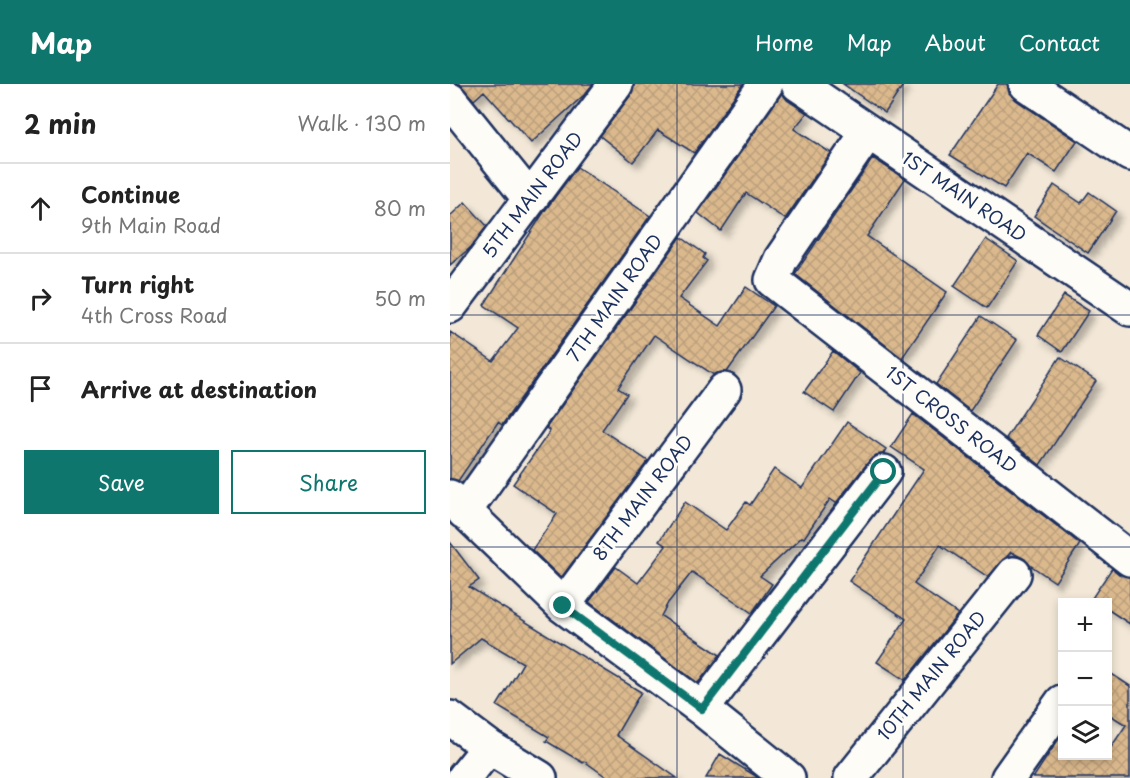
<!DOCTYPE html>
<meta charset="utf-8">
<style>
:root{--surface:#fff;--page:#f6f6f6;--text:#222;--muted:#767676;--line:#e0e0e0;--accent:#0f766e}
body{margin:0;font-family:"Playpen Sans",sans-serif;background:var(--page);color:var(--text)}
.controls{position:absolute;right:18px;bottom:18px;display:grid;overflow:hidden;border-radius:0px;box-shadow:0 3px 9px #0003}
.controls button{width:54px;height:54px;display:grid;place-items:center;padding:0;border:0;border-bottom:2px solid var(--line);background:var(--surface);color:var(--text);font:30px sans-serif}
.stop{position:absolute;width:18px;height:18px;margin:-14px;border:4px solid #0f766e;border-radius:50%;background:#fff}
.stop.end{background:#0f766e;border-color:#fff;box-shadow:0 2px 6px #0008}
.list{margin:0;padding:0;list-style:none}
h2{display:flex;justify-content:space-between;align-items:center;height:78px;margin:0;padding:0 24px;font-size:26px}
h2 small{font-size:20px;font-weight:400;color:var(--muted)}
.list li{display:grid;grid-template-columns:39px 1fr auto;gap:18px;align-items:center;box-sizing:border-box;height:90px;padding:0 24px;border-top:2px solid var(--line)}
.list b{display:block;font-size:22px;white-space:nowrap}
.list p{margin:0;font-size:20px;white-space:nowrap;color:var(--muted)}
.list em{font-size:20px;font-style:normal;color:var(--muted)}
.actions{display:flex;gap:12px;padding:18px 24px}
.actions a{flex:1;padding:14px 0;border:2px solid var(--accent);border-radius:0px;text-align:center;font-size:21px;color:var(--accent)}
.actions .main{background:var(--accent);color:#fff}
.icon{flex:none;width:33px;height:33px;fill:none;stroke:currentColor;stroke-width:2;stroke-linecap:round;stroke-linejoin:round}
.map{position:relative;flex:none;width:680px;height:694px;overflow:hidden}
header{display:flex;align-items:center;gap:36px;box-sizing:border-box;height:84px;padding:0 30px;background:var(--accent);color:#fff}
header strong{font-size:28px}
nav{display:flex;gap:33px;margin-inline-start:auto;font-size:21px}
main{display:flex}
aside{flex:1;background:var(--surface)}
.map>svg:first-child{display:block}
.building{fill:url(#building-cross-hatch);stroke:#1b2f5e;stroke-width:1.5;filter:url(#shadow)}
.lines{fill:none;stroke-linecap:round;stroke-linejoin:round}
.minor-casing{stroke:#1b2f5e;stroke-width:38}
.minor{stroke:#fdfcf7;stroke-width:33}
.route{stroke:#0f766e;stroke-width:8}
.grid{fill:none;stroke:#1b2f5e;stroke-width:1.5;stroke-opacity:0.55}
.labels{text-anchor:middle;stroke-width:6;stroke-linejoin:round;paint-order:stroke}
.street-label{font-size:18px;fill:#1b2f5e;stroke:#fdfcf7}
</style>
<header>
<strong>Map</strong>
<nav><a>Home</a><a>Map</a><a>About</a><a>Contact</a></nav>
</header>
<main>
<aside>
<h2>2 min<small>Walk · 130 m</small></h2>
<ul class="list">
<li><svg class="icon" aria-label="ahead" viewBox="0 0 24 24"><path d="M12 20V5M6 11l6-6 6 6"/></svg><div><b>Continue</b><p>9th Main Road</p></div><em>80 m</em></li>
<li><svg class="icon" aria-label="right" viewBox="0 0 24 24"><path d="M7 20v-9h11M14 6l5 5-5 5"/></svg><div><b>Turn right</b><p>4th Cross Road</p></div><em>50 m</em></li>
<li><svg class="icon" aria-label="arrive" viewBox="0 0 24 24"><path d="M6 21V4h12l-3 4 3 4H6"/></svg><div><b>Arrive at destination</b></div></li>
</ul>
<div class="actions"><a class="main">Save</a><a>Share</a></div>
</aside>
<div class="map">
<svg width="680" height="694" viewBox="0 0 680 694">
<defs>
<pattern id="building-cross-hatch" width="8" height="8" patternUnits="userSpaceOnUse" patternTransform="scale(1.5)"><rect width="8" height="8" fill="#dbb98d"/><path d="M0 0l8 8M0 8l8-8" fill="none" stroke="#bb9f7c"/></pattern>
<filter id="shadow"><feDropShadow dx="5.5" dy="5.5" stdDeviation="3" flood-color="#0004"/></filter>
</defs>
<rect width="100%" height="100%" fill="#f3e8d7"/>
<filter id="ink" filterUnits="userSpaceOnUse"><feTurbulence type="fractalNoise" baseFrequency=".0167" numOctaves="2"/><feDisplacementMap in="SourceGraphic" scale="12" xChannelSelector="R" yChannelSelector="G"/><feConvolveMatrix kernelMatrix="1 2 1 2 8 2 1 2 1" color-interpolation-filters="sRGB"/></filter>
<g filter="url(#ink)">
<path class="building" d="M9 0H143L134 11 81 59 34 7 24 16Z
M184 0H293L244 69 208 46 183 78 150 52 181 11Z
M393 0H454L435 29Z
M548 0H557L559 9 566 16 627 57 606 88 577 69 554 104 500 71Z
M332 9 337 16 357 29 344 45 381 69 335 135 296 109 271 147 248 129Z
M423 74 455 95 417 152 497 208 452 274 345 190Z
M127 83 200 132 52 341 48 338 8 397 0 395V248L43 277 68 244 34 221 94 128Z
M604 101 631 119 639 108 666 127 638 169 584 132Z
M15 118 37 142 21 163 0 181V132Z
M231 153 255 170 253 174 257 177 229 214 270 242 296 203 324 222 277 288 267 289 264 291 204 251 168 304 177 310 152 346 198 377 111 494 82 466 107 430 63 400 100 347 96 344Z
M536 155 568 177 537 224 504 202Z
M614 211 639 227 612 268 588 251Z
M531 232 567 256 520 327 486 300Z
M383 267 410 289 384 328 354 308Z
M610 273 646 297 590 381 556 354Z
M463 330 630 460 605 498 580 481 575 475 561 468 538 493 490 461 464 500 508 530 455 596 427 578 456 535 399 497 474 385 441 363Z
M397 338 436 365 433 370 426 371 419 377 386 419 380 415 354 454 352 453 310 492 322 500 302 529 242 488 218 519 211 532 270 571 248 599 139 518 166 483 188 499 216 462 209 457 235 418 276 446 296 418 300 421 324 385 352 404Z
M0 458 29 496 19 503 191 608 166 651 227 694H158L134 677 133 679 96 657 99 653 47 622 73 579 31 554 0 580Z
M662 484 669 490 680 493V540L657 525V519H648L642 514Z
M657 587 680 602V694H583L612 650V672H657V669L676 641 657 629Z
M270 670 304 691 308 694H256Z"/>
<g class="lines">
<g class="minor-casing">
<path id="minor" d="M348 0 680 225
M576 0 680 70
M0 16 80 115
M418 48 331 175 322 196 680 475
M0 222 166 0
M0 413 113 522 252 625 338 694
M14 428 316 0
M113 522 274 306
M252 625 434 388
M0 634 39 663 90 694
M14 694 39 663
M401 694 564 490
M558 694 612 618"/>
</g>
<use href="#minor" class="minor"/>
</g>
</g>
<g class="lines" filter="url(#ink)">
<path class="route" d="M113 522 252 625 434 388"/>
</g>
<path class="grid" d="M227 0V694M453 0V694M0 231H680M0 463H680"/>
<g class="labels">
<g class="street-label">
<text transform="translate(83 111) rotate(-53)" y="6">5TH MAIN ROAD</text>
<text transform="translate(514 113) rotate(34)" y="6">1ST MAIN ROAD</text>
<text transform="translate(165 214) rotate(-55)" y="6">7TH MAIN ROAD</text>
<text transform="translate(501 336) rotate(38)" y="6">1ST CROSS ROAD</text>
<text transform="translate(193 414) rotate(-53)" y="6">8TH MAIN ROAD</text>
<text transform="translate(482 592) rotate(-51)" y="6">10TH MAIN ROAD</text>
</g>
</g>
</svg>
<div class="controls">
<button>+</button>
<button>−</button>
<button><svg class="icon" aria-label="layers" viewBox="0 0 24 24"><path d="M12 4l9 5-9 5-9-5zM3 14l9 5 9-5"/></svg></button>
</div>
<div class="stop" style="left:434px;top:388px"></div>
<div class="stop end" style="left:113px;top:522px"></div>
</div>
</main>
